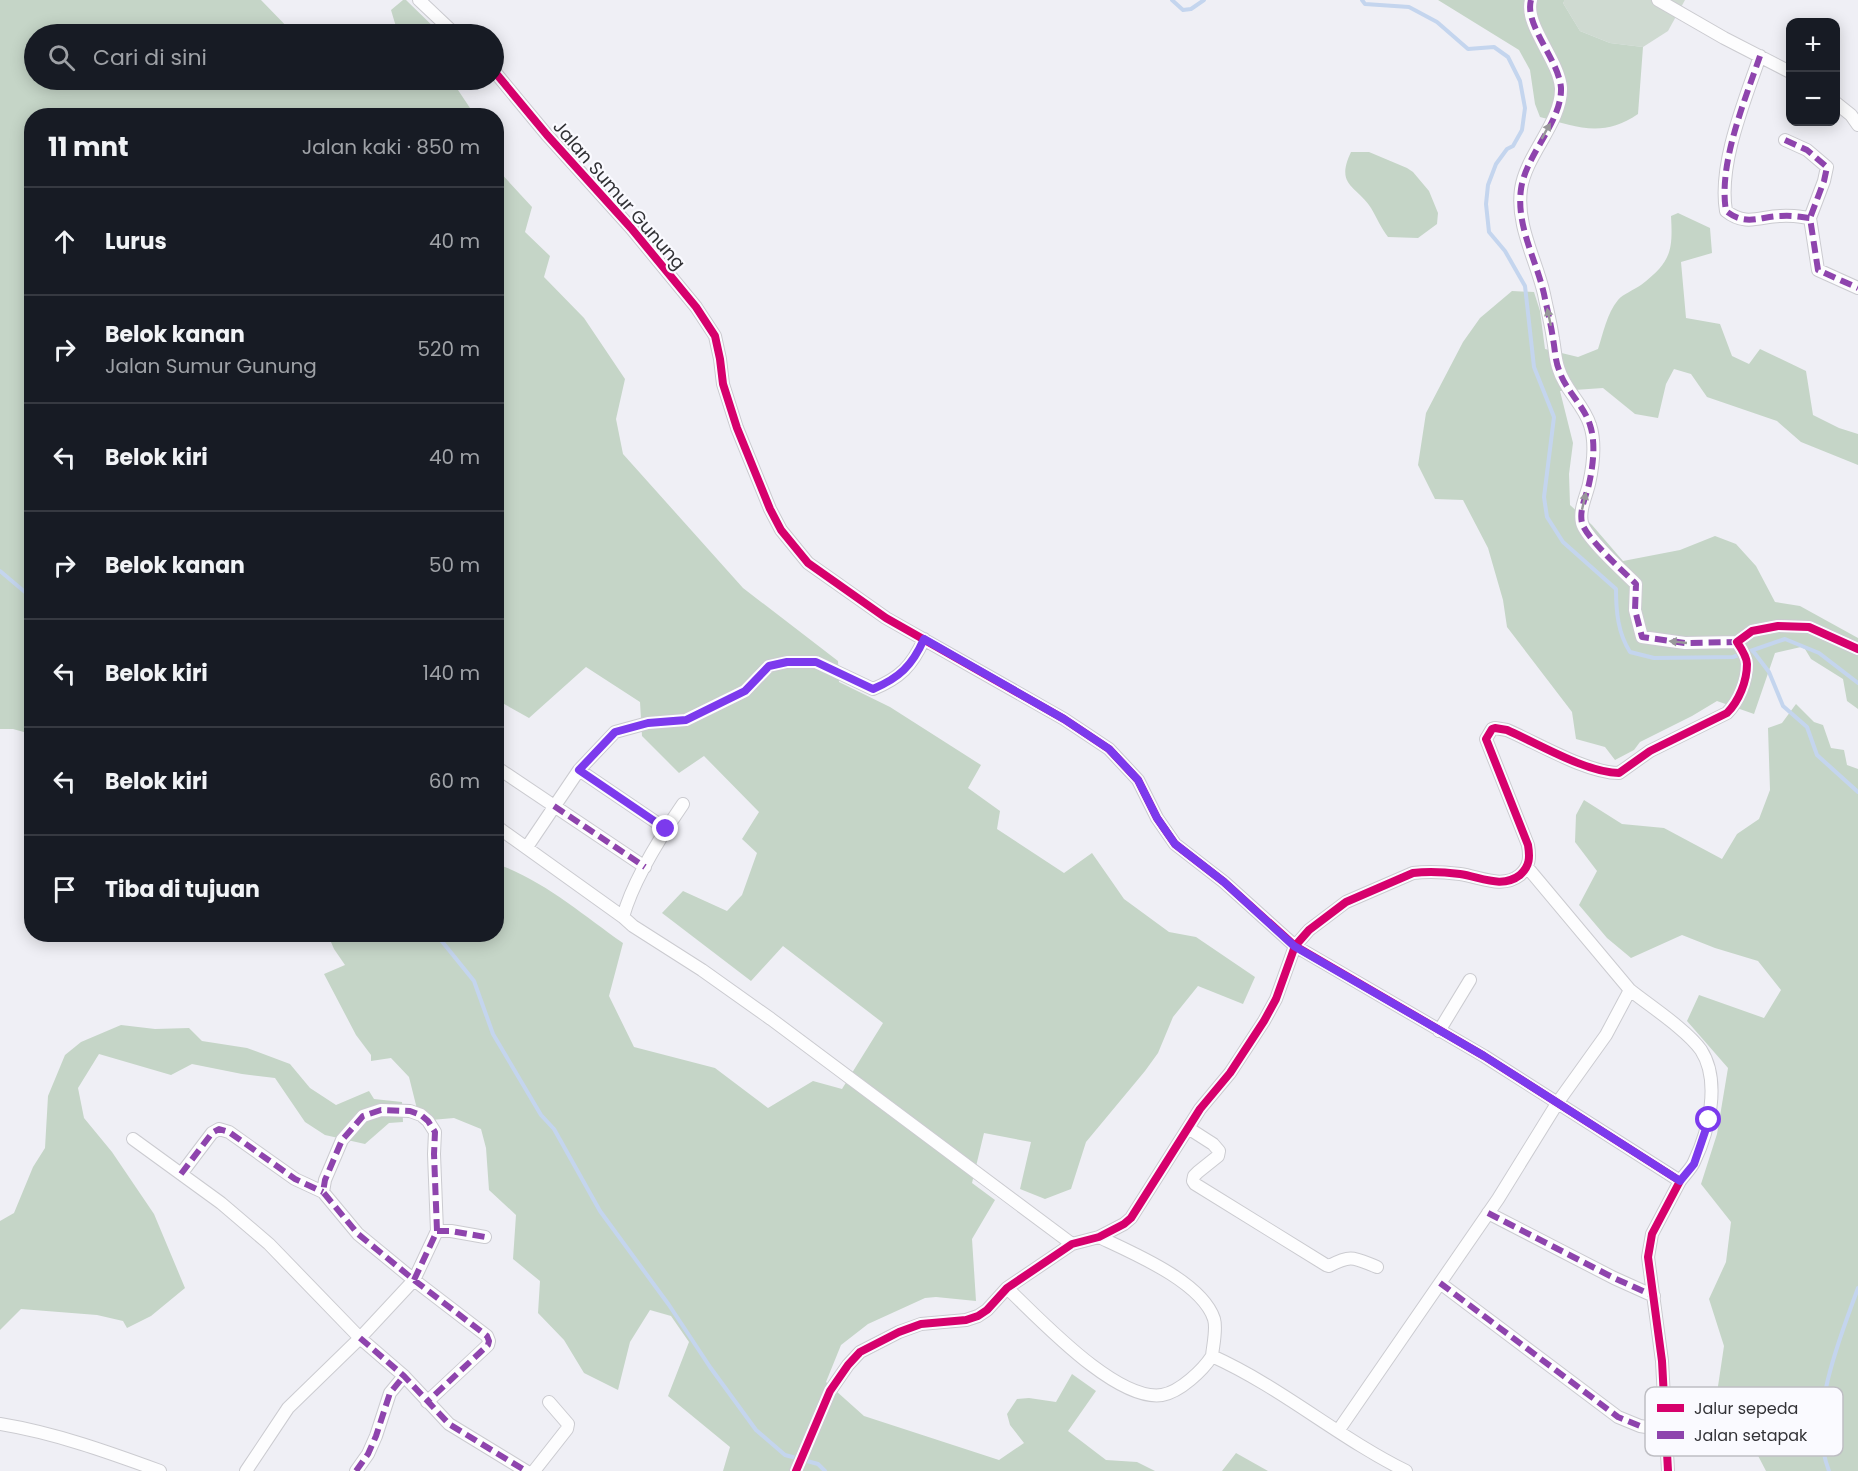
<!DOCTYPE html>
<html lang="id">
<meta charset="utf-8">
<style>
:root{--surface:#171b24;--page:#20242c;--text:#f1f3f6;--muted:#9ea1a6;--line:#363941}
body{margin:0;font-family:Poppins,sans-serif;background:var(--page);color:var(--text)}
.controls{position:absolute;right:18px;top:18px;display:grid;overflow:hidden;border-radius:12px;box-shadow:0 3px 15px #0003}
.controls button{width:54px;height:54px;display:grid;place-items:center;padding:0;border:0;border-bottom:2px solid var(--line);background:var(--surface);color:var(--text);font:30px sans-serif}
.stop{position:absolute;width:18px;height:18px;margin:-14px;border:4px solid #7c3aed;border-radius:50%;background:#fff}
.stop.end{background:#7c3aed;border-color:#fff;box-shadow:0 2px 6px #0008}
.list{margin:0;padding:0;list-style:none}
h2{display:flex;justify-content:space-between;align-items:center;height:78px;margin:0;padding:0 24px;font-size:26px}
h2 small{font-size:20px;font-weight:400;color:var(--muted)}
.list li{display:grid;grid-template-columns:39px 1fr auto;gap:18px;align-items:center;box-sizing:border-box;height:108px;padding:0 24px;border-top:2px solid var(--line)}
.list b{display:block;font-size:22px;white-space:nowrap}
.list p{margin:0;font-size:20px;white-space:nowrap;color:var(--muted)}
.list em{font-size:20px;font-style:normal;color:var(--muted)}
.icon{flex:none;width:33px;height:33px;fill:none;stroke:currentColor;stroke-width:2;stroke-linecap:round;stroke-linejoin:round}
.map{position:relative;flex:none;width:1858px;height:1471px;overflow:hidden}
.search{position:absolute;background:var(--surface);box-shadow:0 3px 15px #0003;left:24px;top:24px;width:480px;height:66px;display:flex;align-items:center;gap:15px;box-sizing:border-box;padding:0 21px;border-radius:33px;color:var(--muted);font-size:22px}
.panel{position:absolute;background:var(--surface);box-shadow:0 3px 15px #0003;left:24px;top:108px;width:480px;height:834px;border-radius:24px}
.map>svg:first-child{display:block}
.green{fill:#cfdad1}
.forest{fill:#c5d5c7}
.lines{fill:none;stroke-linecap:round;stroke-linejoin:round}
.stream{stroke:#c4d5ee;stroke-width:4}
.minor-casing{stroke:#cbcbd0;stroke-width:14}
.minor{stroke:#fdfdfe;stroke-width:12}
.quiet{stroke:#8e44ad;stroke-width:6;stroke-dasharray:12 6;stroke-linecap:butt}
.cycleway-casing{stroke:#fafaff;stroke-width:11}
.cycleway{stroke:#d6006c;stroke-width:8}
.oneway{fill:#98989a}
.route{stroke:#7c3aed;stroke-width:8}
.labels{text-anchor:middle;stroke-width:4.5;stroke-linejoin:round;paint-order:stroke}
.street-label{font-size:18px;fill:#323236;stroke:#fafaff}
.key{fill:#fafaff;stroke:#bebec3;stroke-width:1.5}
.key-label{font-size:16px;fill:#323236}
</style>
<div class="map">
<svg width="1858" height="1471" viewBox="0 0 1858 1471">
<rect width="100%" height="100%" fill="#efeff5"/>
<path class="green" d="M1565 0H1685L1668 31 1643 47 1610 43 1580 31 1563 3Z"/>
<path class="forest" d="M0 0H261L294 34H34V80H335L340 85 346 80H458L454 84 470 108 467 116H32L31 734 13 729H0Z
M403 0H406L441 34H393L397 30 391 10Z
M1438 0H1565L1563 3 1580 31 1610 43 1643 47 1638 114C1603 138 1577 127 1540 117L1535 104 1530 70 1519 50Z
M1351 152H1369L1407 168 1413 172 1429 191 1438 213 1437 224 1418 238 1388 237C1381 228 1377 218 1371 208 1356 185 1335 186 1351 152Z
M497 169 532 207 525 232 550 256 544 277 584 318 625 379 616 419 623 454 743 588 838 661 839 682 890 707 981 765 968 788 1000 811 997 829 1064 873 1092 853 1124 899 1169 932 1196 937 1255 977 1243 1004 1198 986 1173 1017 1158 1053 1145 1071 1086 1142 1071 1189 1045 1199 1020 1189 1031 1142 984 1133 972 1183 995 1200 972 1239 976 1301 936 1297 925 1298 868 1324 841 1345 826 1382 864 1416 999 1460 1024 1443 1010 1425 1007 1414 1017 1399 1029 1398 1056 1402 1072 1374 1096 1391 1068 1431 1106 1460 1137 1462 1155 1471H723L730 1447 668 1396 689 1342 671 1316 650 1310 630 1342 618 1390 584 1373 564 1340 538 1313 540 1281 513 1259 516 1215 489 1190 486 1148 481 1129 454 1118 420 1121 409 1077 391 1058 371 1061V1055L356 1035 324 974 345 965 334 949 328 935 496 934 497 864C543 880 583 915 623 943L609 996 634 1047 715 1068 768 1108 813 1081 842 1089 883 1023 783 946 751 981 662 913 683 891 727 911 742 895 757 853 742 839 759 812 704 756 679 773 642 736 640 702 586 667 529 718 497 700Z
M1678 213 1710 228 1712 253 1681 262 1686 318 1720 324 1732 356 1749 364 1760 349 1806 371 1813 415 1839 428 1858 434V465L1801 442 1777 421 1707 397 1691 374 1674 369 1666 384 1658 418 1635 414 1603 388 1560 391 1573 443 1569 474 1570 505 1592 525 1623 561 1680 550 1715 536 1736 544 1756 566 1775 602 1800 606 1858 638V709L1847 701 1843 679 1811 659 1805 649 1801 647 1775 653 1754 714 1717 701 1692 716 1640 742 1634 750 1615 760 1605 747 1576 739 1572 712 1507 627 1503 600 1488 548 1463 500 1435 499 1418 465 1426 413 1463 342 1480 318 1512 291 1534 292 1540 311 1545 349 1578 357 1598 349C1603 334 1607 313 1618 300 1623 294 1634 290 1641 285 1671 262 1673 251 1671 216Z
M1796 704 1814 722 1823 725 1831 748 1844 750 1847 765 1858 769V1471H1766L1742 1425 1714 1413 1724 1346 1709 1299 1726 1262 1731 1222 1701 1184 1717 1134 1728 1068 1687 1021 1699 995 1764 1018 1781 990 1758 961 1715 948 1682 935 1631 958 1607 938 1579 905 1597 871 1575 842 1576 815 1584 800 1622 824 1664 828 1722 859 1737 834 1759 819 1770 790 1768 728 1782 723Z
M121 1025 155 1029 189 1028 202 1041 247 1048 290 1064 310 1088 336 1105 369 1091 374 1099 402 1102 403 1122 389 1123 365 1144 325 1135 305 1122 275 1078 242 1074 192 1064 171 1075 99 1054 78 1088 84 1118 112 1152 154 1214 185 1288 151 1316 127 1328 123 1321 97 1315 21 1309 0 1330V1221L14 1213 33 1167 45 1148 48 1096 65 1055 81 1042Z
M1236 1453 1268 1471H1222Z"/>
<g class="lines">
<path class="stream" d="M1172 0 1183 10 1191 9 1204 0
M1362 0 1365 4 1409 7 1437 22 1468 49 1494 47 1508 57 1520 81 1525 108 1522 130 1513 146 1507 149 1496 164 1488 185 1486 204 1489 232 1505 251 1525 286 1534 367 1554 417 1544 497 1547 517 1563 542 1616 589C1616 612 1618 633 1630 652L1654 658 1733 657 1785 639 1819 653 1858 683
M0 571 32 598
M1753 651 1769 672 1783 706 1807 727 1817 755 1858 792
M436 934 474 981 493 1034 541 1115 554 1129 600 1211 669 1305 710 1367 756 1430 785 1455 818 1464 825 1471
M1829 1471C1807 1415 1839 1341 1858 1288"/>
<g class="minor-casing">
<path id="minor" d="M419 0 455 34
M1531 0C1524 25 1559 60 1561 88 1562 122 1526 154 1521 189 1516 226 1536 259 1544 294 1547 309 1551 324 1553 339 1555 349 1555 360 1559 370 1565 390 1584 405 1590 425 1596 443 1593 466 1589 484 1586 497 1579 510 1582 523 1586 538 1624 572 1636 584L1635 610 1642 637 1685 643 1737 642
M1658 0 1724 38 1790 72
M1760 56C1745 100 1718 164 1726 211 1746 227 1761 216 1781 216 1791 215 1801 217 1810 218L1818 270 1858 288
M494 71 547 135 631 228 696 307 715 336 720 359 723 384 737 428 770 509 781 530 808 563 886 618 1064 719 1109 749 1138 780 1157 818 1175 844 1224 882 1295 946 1484 1056 1680 1181 1652 1234 1648 1257 1662 1361 1668 1471
M1836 103 1851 115 1858 125
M1785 140 1807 150 1827 167 1824 181 1810 218
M496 767 645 867
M579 770 666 829
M683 804C661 836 633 880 623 917L633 926 702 970 771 1019 1072 1244
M496 826 623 917
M527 847 579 770 615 732 648 723 686 720 745 691 769 666 787 662H816L873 689C900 678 912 666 924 639
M1630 990C1650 1006 1687 1030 1701 1050 1721 1081 1709 1131 1694 1162 1691 1169 1684 1175 1680 1181
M1439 1031 1470 980
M1188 1128 1213 1144 1219 1151 1218 1156 1198 1172 1194 1176 1193 1181 1195 1184 1326 1265 1329 1266C1352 1254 1354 1258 1377 1267
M133 1139 221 1203 269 1244 360 1338 404 1376 449 1424 526 1471
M181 1174 212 1133 219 1129 229 1132 295 1179 323 1192
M1488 1213 1614 1278 1654 1296
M437 1231H451L485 1237
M1099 1237C1133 1253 1202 1282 1214 1319 1217 1329 1213 1345 1212 1356
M1440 1283 1618 1417 1640 1426 1665 1430
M1007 1288C1039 1318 1116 1402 1162 1395 1180 1392 1203 1370 1212 1356 1281 1387 1339 1438 1406 1471
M0 1424C55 1433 108 1452 160 1471
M1338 1431 1498 1199 1558 1102 1606 1035 1630 990 1527 867
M246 1471 288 1408 360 1338 414 1280 437 1231 434 1154 435 1132 428 1121 421 1115 410 1111 381 1110 363 1116 342 1140 325 1180 323 1192 358 1234 414 1280 487 1336 489 1341 488 1345 427 1402
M356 1471 368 1454 376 1436 390 1393 404 1376
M534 1471 567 1429 568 1424 549 1402
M796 1471 830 1391 848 1365 860 1352 899 1332 921 1324 966 1320 978 1316 987 1310 1007 1288 1072 1244 1099 1237 1124 1224 1131 1218 1200 1109 1230 1073 1264 1021 1276 999 1295 946 1309 930 1346 902 1413 873C1428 871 1445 872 1460 874 1481 877 1502 889 1520 875 1530 866 1530 857 1528 845L1486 739 1492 729 1495 728 1507 730C1537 743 1587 773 1619 773L1650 751 1727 713C1739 701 1747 681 1747 664 1747 657 1741 648 1737 642L1752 631 1778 626 1809 627 1858 649"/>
</g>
<use href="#minor" class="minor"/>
<path class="quiet" d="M1531 0C1524 25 1559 60 1561 88 1562 122 1526 154 1521 189 1516 226 1536 259 1544 294 1547 309 1551 324 1553 339 1555 349 1555 360 1559 370 1565 390 1584 405 1590 425 1596 443 1593 466 1589 484 1586 497 1579 510 1582 523 1586 538 1624 572 1636 584L1635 610 1642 637 1685 643 1737 642
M1760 56C1745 100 1718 164 1726 211 1746 227 1761 216 1781 216 1791 215 1801 217 1810 218L1818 270 1858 288
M1785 140 1807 150 1827 167 1824 181 1810 218
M579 770 666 829
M554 806 645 867
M181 1174 212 1133 219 1129 229 1132 295 1179 323 1192
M1488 1213 1614 1278 1654 1296
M437 1231H451L485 1237
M414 1280 437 1231 434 1154 435 1132 428 1121 421 1115 410 1111 381 1110 363 1116 342 1140 325 1180 323 1192 358 1234 414 1280 487 1336 489 1341 488 1345 427 1402
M1440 1283 1618 1417 1640 1426 1665 1430
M360 1338 404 1376 449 1424 526 1471
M356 1471 368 1454 376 1436 390 1393 404 1376"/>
<g class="cycleway-casing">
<path id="cycleway" d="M494 71 547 135 631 228 696 307 715 336 720 359 723 384 737 428 770 509 781 530 808 563 886 618 1064 719 1109 749 1138 780 1157 818 1175 844 1224 882 1295 946 1484 1056 1680 1181 1652 1234 1648 1257 1662 1361 1668 1471
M796 1471 830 1391 848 1365 860 1352 899 1332 921 1324 966 1320 978 1316 987 1310 1007 1288 1072 1244 1099 1237 1124 1224 1131 1218 1200 1109 1230 1073 1264 1021 1276 999 1295 946 1309 930 1346 902 1413 873C1428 871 1445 872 1460 874 1481 877 1502 889 1520 875 1530 866 1530 857 1528 845L1486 739 1492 729 1495 728 1507 730C1537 743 1587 773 1619 773L1650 751 1727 713C1739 701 1747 681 1747 664 1747 657 1741 648 1737 642L1752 631 1778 626 1809 627 1858 649"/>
</g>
<use href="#cycleway" class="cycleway"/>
</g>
<defs><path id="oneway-solid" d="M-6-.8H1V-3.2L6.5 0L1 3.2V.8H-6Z" transform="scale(1.5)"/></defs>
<g class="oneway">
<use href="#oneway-solid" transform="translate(1546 131) rotate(-61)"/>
<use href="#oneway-solid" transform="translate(1549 317) rotate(-102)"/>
<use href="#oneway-solid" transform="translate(1584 501) rotate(-77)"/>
<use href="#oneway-solid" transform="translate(1678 642) rotate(-174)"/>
</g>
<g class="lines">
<path class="route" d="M666 829 579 770 615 732 648 723 686 720 745 691 769 666 787 662H816L873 689C899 678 912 666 924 639L1064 719 1109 749 1138 780 1157 818 1175 844 1224 882 1294 946 1484 1056 1680 1181 1694 1164 1709 1120"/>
</g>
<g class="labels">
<g class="street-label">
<text transform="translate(619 195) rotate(49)" y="6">Jalan Sumur Gunung</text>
</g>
</g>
<rect x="1645" y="1387" width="198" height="69" rx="9" class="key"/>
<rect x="1657" y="1404" width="27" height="8" fill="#d6006c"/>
<rect x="1657" y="1431" width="27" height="8" fill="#8e44ad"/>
<g class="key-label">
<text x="1694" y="1414">Jalur sepeda</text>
<text x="1694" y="1441">Jalan setapak</text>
</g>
</svg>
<div class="controls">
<button>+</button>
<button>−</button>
</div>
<div class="stop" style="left:1709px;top:1120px"></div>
<div class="stop end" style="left:666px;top:829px"></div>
<div class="search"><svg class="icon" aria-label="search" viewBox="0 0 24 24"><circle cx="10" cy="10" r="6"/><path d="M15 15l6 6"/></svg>Cari di sini</div>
<section class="panel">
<h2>11 mnt<small>Jalan kaki · 850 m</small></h2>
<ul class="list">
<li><svg class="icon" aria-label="ahead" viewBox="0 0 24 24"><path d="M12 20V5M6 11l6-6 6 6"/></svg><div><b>Lurus</b></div><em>40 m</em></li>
<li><svg class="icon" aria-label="right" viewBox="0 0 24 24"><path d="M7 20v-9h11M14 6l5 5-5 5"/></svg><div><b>Belok kanan</b><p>Jalan Sumur Gunung</p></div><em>520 m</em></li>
<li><svg class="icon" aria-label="left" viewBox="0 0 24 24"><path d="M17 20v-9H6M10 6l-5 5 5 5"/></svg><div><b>Belok kiri</b></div><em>40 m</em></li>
<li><svg class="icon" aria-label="right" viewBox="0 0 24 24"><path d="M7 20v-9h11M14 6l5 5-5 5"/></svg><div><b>Belok kanan</b></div><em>50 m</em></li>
<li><svg class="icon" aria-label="left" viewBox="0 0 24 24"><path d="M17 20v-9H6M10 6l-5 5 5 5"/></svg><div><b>Belok kiri</b></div><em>140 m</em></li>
<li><svg class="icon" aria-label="left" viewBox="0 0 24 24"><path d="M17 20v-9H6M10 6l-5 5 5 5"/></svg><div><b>Belok kiri</b></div><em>60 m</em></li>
<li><svg class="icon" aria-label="arrive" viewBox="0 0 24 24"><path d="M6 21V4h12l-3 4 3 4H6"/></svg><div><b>Tiba di tujuan</b></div></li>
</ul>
</section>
</div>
